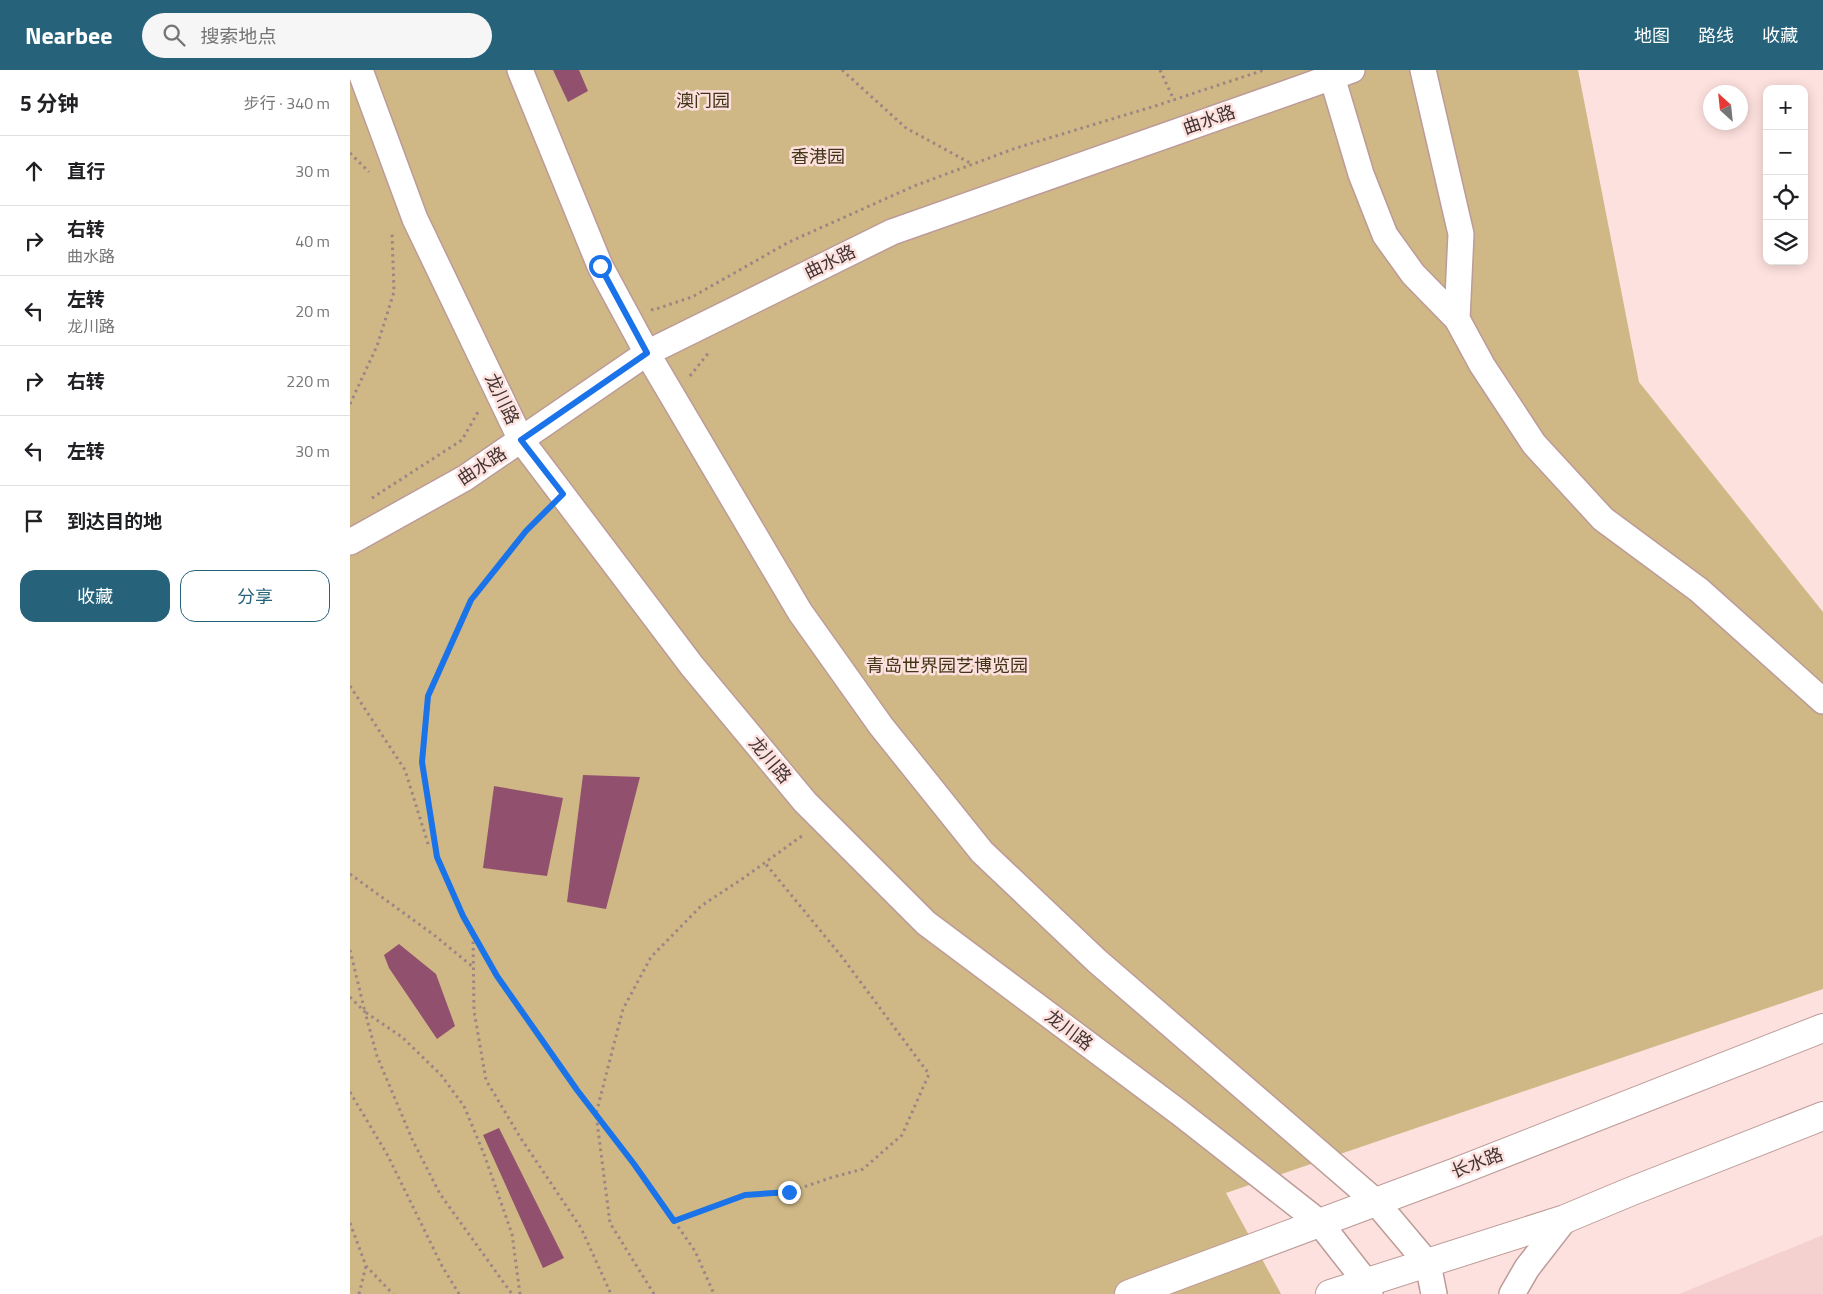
<!DOCTYPE html>
<html lang="zh">
<meta charset="utf-8">
<style>
:root{--surface:#fff;--page:#f6f6f6;--text:#202124;--muted:#757577;--line:#e0e0e0;--accent:#26637a}
body{margin:0;font-family:"Titillium Web","Noto Sans SC",sans-serif;background:var(--page);color:var(--text)}
.controls{position:absolute;right:15px;top:15px;display:grid;overflow:hidden;border-radius:10px;box-shadow:0 2px 12px #0003}
.controls button{width:45px;height:45px;display:grid;place-items:center;padding:0;border:0;border-bottom:1px solid var(--line);background:var(--surface);color:var(--text);font:25px sans-serif}
.compass{position:absolute;left:1353px;top:15px;width:45px;height:45px;border-radius:50%;background:var(--surface);box-shadow:0 2px 12px #0003;rotate:333deg}
.stop{position:absolute;width:15px;height:15px;margin:-11px;border:4px solid #1a73e8;border-radius:50%;background:#fff}
.stop.end{background:#1a73e8;border-color:#fff;box-shadow:0 1px 5px #0008}
.list{margin:0;padding:0;list-style:none}
h2{display:flex;justify-content:space-between;align-items:center;height:65px;margin:0;padding:0 20px;font-size:21px}
h2 small{font-size:16px;font-weight:400;color:var(--muted)}
.list li{display:grid;grid-template-columns:32px 1fr auto;gap:15px;align-items:center;box-sizing:border-box;height:70px;padding:0 20px;border-top:1px solid var(--line)}
.list b{display:block;font-size:19px;white-space:nowrap}
.list p{margin:0;font-size:16px;white-space:nowrap;color:var(--muted)}
.list em{font-size:16px;font-style:normal;color:var(--muted)}
.actions{display:flex;gap:10px;padding:15px 20px}
.actions a{flex:1;padding:11px 0;border:1px solid var(--accent);border-radius:15px;text-align:center;font-size:18px;color:var(--accent)}
.actions .main{background:var(--accent);color:#fff}
.icon{flex:none;width:28px;height:28px;fill:none;stroke:currentColor;stroke-width:2;stroke-linecap:round;stroke-linejoin:round}
.map{position:relative;flex:none;width:1473px;height:1224px;overflow:hidden}
header{display:flex;align-items:center;gap:30px;box-sizing:border-box;height:70px;padding:0 25px;background:var(--accent);color:#fff}
header strong{font-size:24px}
nav{display:flex;gap:28px;margin-inline-start:auto;font-size:18px}
.search{width:350px;height:45px;background:var(--page);display:flex;align-items:center;gap:12px;box-sizing:border-box;padding:0 18px;border-radius:28px;color:var(--muted);font-size:19px}
main{display:flex}
aside{flex:1;background:var(--surface)}
.map>svg:first-child{display:block}
.built{fill:#f4d1cf}
.green{fill:#cfb886}
.building{fill:#91516e}
.lines{fill:none;stroke-linecap:round;stroke-linejoin:round}
.minor-casing{stroke:#bc9b98;stroke-width:28}
.major-casing{stroke:#bc9b98;stroke-width:30}
.path{stroke:#9b8684;stroke-width:3;stroke-dasharray:2.5 4;stroke-linecap:butt}
.minor{stroke:#fff;stroke-width:25}
.major{stroke:#fff;stroke-width:28}
.route{stroke:#1a73e8;stroke-width:6}
.labels{text-anchor:middle;stroke-width:5;stroke-linejoin:round;paint-order:stroke}
.park-label{font-size:18px;fill:#423517;stroke:#fde1de}
.street-label{font-size:18px;fill:#423433;stroke:#fde1de}
</style>
<header>
<strong>Nearbee</strong>
<div class="search"><svg class="icon" aria-label="search" viewBox="0 0 24 24"><circle cx="10" cy="10" r="6"/><path d="M15 15l6 6"/></svg>搜索地点</div>
<nav><a>地图</a><a>路线</a><a>收藏</a></nav>
</header>
<main>
<aside>
<h2>5 分钟<small>步行 · 340 m</small></h2>
<ul class="list">
<li><svg class="icon" aria-label="ahead" viewBox="0 0 24 24"><path d="M12 20V5M6 11l6-6 6 6"/></svg><div><b>直行</b></div><em>30 m</em></li>
<li><svg class="icon" aria-label="right" viewBox="0 0 24 24"><path d="M7 20v-9h11M14 6l5 5-5 5"/></svg><div><b>右转</b><p>曲水路</p></div><em>40 m</em></li>
<li><svg class="icon" aria-label="left" viewBox="0 0 24 24"><path d="M17 20v-9H6M10 6l-5 5 5 5"/></svg><div><b>左转</b><p>龙川路</p></div><em>20 m</em></li>
<li><svg class="icon" aria-label="right" viewBox="0 0 24 24"><path d="M7 20v-9h11M14 6l5 5-5 5"/></svg><div><b>右转</b></div><em>220 m</em></li>
<li><svg class="icon" aria-label="left" viewBox="0 0 24 24"><path d="M17 20v-9H6M10 6l-5 5 5 5"/></svg><div><b>左转</b></div><em>30 m</em></li>
<li><svg class="icon" aria-label="arrive" viewBox="0 0 24 24"><path d="M6 21V4h12l-3 4 3 4H6"/></svg><div><b>到达目的地</b></div></li>
</ul>
<div class="actions"><a class="main">收藏</a><a>分享</a></div>
</aside>
<div class="map">
<svg width="1473" height="1224" viewBox="0 0 1473 1224">
<rect width="100%" height="100%" fill="#fde1de"/>
<path class="built" d="M1473 1165V1224H1329Z"/>
<path class="green" d="M0 0H1228L1289 312 1473 542V919L876 1123 931 1224H0Z"/>
<path class="building" d="M203 0H229L238 21 218 32Z
M233 705 290 707 256 839 217 832Z
M144 716 213 728 197 806 133 798Z
M49 874 86 904 105 956 87 969 39 898 34 885Z
M149 1058 214 1188 193 1198 133 1065Z"/>
<g class="lines">
<g class="minor-casing">
<path id="minor" d="M10 0 65 149 171 370 342 596 455 732 576 853 830 1043 969 1152 1016 1212 1020 1224
M170 0 250 196 297 283 450 542 531 656 632 782 747 891 1025 1131 1078 1194 1084 1224
M980 0 1011 104 1035 165 1063 204 1107 249 1132 295 1184 374 1253 449 1349 520 1473 631
M1073 0 1111 164 1107 249
M0 472 115 408 297 283 542 162 1002 0
M1162 1224 1177 1198 1215 1149"/>
</g>
<g class="major-casing">
<path id="major" d="M779 1224 1106 1102 1473 958
M980 1224 1215 1149 1282 1121 1473 1046"/>
</g>
<path class="path" d="M492 0 556 58 622 94
M810 0 824 30
M0 83 19 102
M301 239 303 240 342 227 439 172 564 116 666 78 805 36 914 0
M340 306 360 281
M0 334 27 276 44 222 42 163
M22 428 112 370 128 342
M195 442 176 461 121 530 78 626 72 692 87 787 113 846 147 906 227 1020 284 1093 345 1181 364 1224
M0 616 55 700 79 777
M0 804 84 865 123 897
M123 865 124 941 136 1010 170 1067 231 1158 261 1224
M0 880 15 942 52 967 91 1005 114 1036 134 1084 162 1164 170 1224
M0 927 15 942 27 986 62 1069 90 1124 162 1224
M0 1022 38 1086 92 1196 109 1224
M324 1151 395 1125 439 1122 483 1107 513 1099 552 1065 579 1004 492 887 415 793
M0 1153 16 1196 43 1224
M9 1224 16 1196
M304 1224 260 1153 246 1044 273 939 301 887 351 836 395 807 453 765"/>
<use href="#minor" class="minor"/>
<use href="#major" class="major"/>
</g>
<g class="lines">
<path class="route" d="M250 196 297 283 171 370 213 424 176 461 121 530 78 626 72 692 87 787 113 846 147 906 227 1020 284 1094 324 1151 395 1125 439 1122"/>
</g>
<g class="labels">
<g class="park-label">
<text x="353" y="37">澳门园</text>
<text x="468" y="93">香港园</text>
<text x="597" y="602">青岛世界园艺博览园</text>
</g>
<g class="street-label">
<text transform="translate(859 50) rotate(-19)" y="6">曲水路</text>
<text transform="translate(480 192) rotate(-26)" y="6">曲水路</text>
<text transform="translate(152 329) rotate(64)" y="6">龙川路</text>
<text transform="translate(132 396) rotate(-33)" y="6">曲水路</text>
<text transform="translate(420 690) rotate(50)" y="6">龙川路</text>
<text transform="translate(719 960) rotate(37)" y="6">龙川路</text>
<text transform="translate(1127 1093) rotate(-21)" y="6">长水路</text>
</g>
</g>
</svg>
<div class="controls">
<button>+</button>
<button>−</button>
<button><svg class="icon" aria-label="locate" viewBox="0 0 24 24"><circle cx="12" cy="12" r="6"/><path d="M12 2v4M12 18v4M2 12h4M18 12h4"/></svg></button>
<button><svg class="icon" aria-label="layers" viewBox="0 0 24 24"><path d="M12 4l9 5-9 5-9-5zM3 14l9 5 9-5"/></svg></button>
</div>
<svg class="compass" viewBox="-18 -18 36 36"><path d="M0-13l5 13h-10z" fill="#e53935"/><path d="M0 13l5-13h-10z" fill="#757577"/></svg>
<div class="stop" style="left:250px;top:196px"></div>
<div class="stop end" style="left:439px;top:1122px"></div>
</div>
</main>
